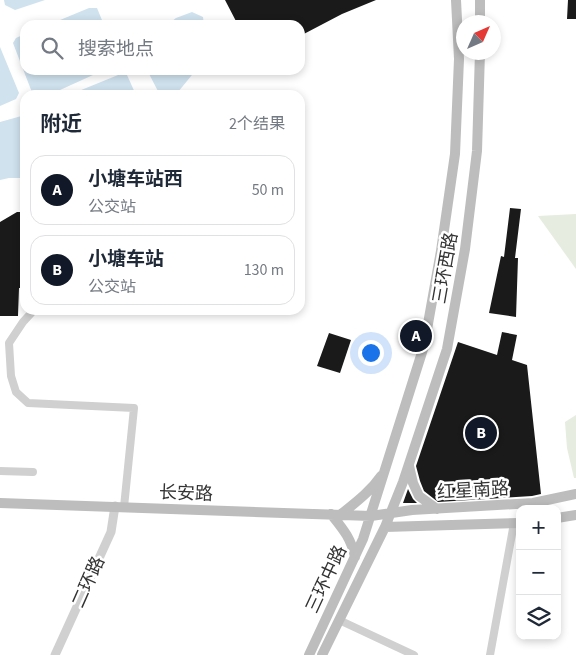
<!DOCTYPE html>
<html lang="zh">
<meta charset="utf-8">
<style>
:root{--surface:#fff;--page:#f6f6f7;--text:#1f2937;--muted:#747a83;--line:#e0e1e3;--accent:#111827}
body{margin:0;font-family:"Source Sans 3","Noto Sans SC",sans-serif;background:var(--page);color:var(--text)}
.controls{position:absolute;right:15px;bottom:15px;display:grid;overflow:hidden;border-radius:10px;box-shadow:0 2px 8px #0003}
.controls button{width:45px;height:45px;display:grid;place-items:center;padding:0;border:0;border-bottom:1px solid var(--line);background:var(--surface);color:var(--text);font:25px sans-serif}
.compass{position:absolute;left:456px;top:15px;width:45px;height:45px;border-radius:50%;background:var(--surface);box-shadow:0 2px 8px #0003;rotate:45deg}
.you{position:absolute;left:370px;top:352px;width:18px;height:18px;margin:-12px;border:4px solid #fff;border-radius:50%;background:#1a73e8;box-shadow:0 0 0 8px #1a73e833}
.badge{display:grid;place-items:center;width:32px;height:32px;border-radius:50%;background:var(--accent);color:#fff;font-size:16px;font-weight:700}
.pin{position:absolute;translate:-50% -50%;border:2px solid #fff;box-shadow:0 1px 5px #0006}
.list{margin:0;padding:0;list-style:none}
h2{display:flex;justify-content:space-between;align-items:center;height:65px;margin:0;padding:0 20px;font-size:21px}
h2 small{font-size:16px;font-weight:400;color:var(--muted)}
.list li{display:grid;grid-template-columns:32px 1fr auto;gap:15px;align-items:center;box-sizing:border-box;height:70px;margin:0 10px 10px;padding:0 10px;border:1px solid var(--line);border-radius:15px}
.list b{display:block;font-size:19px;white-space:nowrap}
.list p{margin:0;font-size:16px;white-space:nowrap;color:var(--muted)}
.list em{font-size:16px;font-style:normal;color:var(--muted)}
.icon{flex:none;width:28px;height:28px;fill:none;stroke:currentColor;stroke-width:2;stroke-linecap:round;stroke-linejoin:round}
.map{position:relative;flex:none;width:576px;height:655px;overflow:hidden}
.search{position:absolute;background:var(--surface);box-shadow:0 2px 8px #0003;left:20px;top:20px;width:285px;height:55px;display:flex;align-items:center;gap:12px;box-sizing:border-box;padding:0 18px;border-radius:15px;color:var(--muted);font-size:19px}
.panel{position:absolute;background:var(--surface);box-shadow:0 2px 8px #0003;left:20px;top:90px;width:285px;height:225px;border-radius:15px}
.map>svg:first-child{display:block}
.green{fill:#e6ecdf}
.water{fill:#cfe2ee}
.building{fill:#1a1a1a}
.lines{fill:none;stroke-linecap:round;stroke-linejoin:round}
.minor{stroke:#d0d0d0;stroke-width:8}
.tertiary{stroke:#d0d0d0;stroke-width:9}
.secondary{stroke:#bdbdbd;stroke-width:10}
.labels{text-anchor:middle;stroke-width:5;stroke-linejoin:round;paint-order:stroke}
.street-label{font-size:18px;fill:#333;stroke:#fff}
</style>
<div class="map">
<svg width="576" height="655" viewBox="0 0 576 655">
<rect width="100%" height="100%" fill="#fff"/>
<path class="green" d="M576 214V269L538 216Z
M576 415V478H574L567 448 565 422Z"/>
<path class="water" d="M4 0H45L15 10 5 5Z
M89 8H97L104 25H48Z
M192 12 203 17 204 25H167L176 18Z
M25 34V70H104L49 95H33L13 43 16 38Z
M0 47 19 93 16 99 0 106Z
M147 70H196L178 92 174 95H160Z
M123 73 127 75 136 95H69Z
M25 115V178H9L0 180V122Z"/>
<path class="building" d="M225 0H376L342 14 300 36V25H238Z
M568 0H576V19H567Z
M510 208 521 209 515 258H518L516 317 489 313 501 256 504 257Z
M17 212H25V288H19L18 316H0V222Z
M502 332 517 335 512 360 527 365 541 494 532 496 438 502 424 491 420 481 416 466 458 342 497 355Z
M329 333 351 340 340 373 317 366Z
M408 489 413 499 417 503H403Z"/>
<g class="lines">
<path class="minor" d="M34 310 23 322 9 343 11 376 16 392 28 403 134 408 124 507
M0 471 33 472
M339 620 414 655
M490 655 514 523"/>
<path class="tertiary" d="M55 655 111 532 115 506"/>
<path class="secondary" d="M480 0V22
M409 466 413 483 419 496 437 509
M0 503 371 516 412 510 533 503 576 494
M331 514C343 529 351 538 355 557
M340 515C355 503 370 492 381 476
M557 518 576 515
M385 527 520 523
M309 655 363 539 424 346 441 251 455 154 459 59 456 0
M322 655 385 527 403 482 447 349 465 249 477 151 480 52"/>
</g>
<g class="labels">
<g class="street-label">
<text transform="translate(445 268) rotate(-80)" y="6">三环西路</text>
<text transform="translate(473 490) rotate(-3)" y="6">红星南路</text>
<text transform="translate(186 493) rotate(2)" y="6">长安路</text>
<text transform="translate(326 579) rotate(-65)" y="6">三环中路</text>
<text transform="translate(88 582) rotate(-66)" y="6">二环路</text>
</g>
</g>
</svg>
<div class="controls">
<button>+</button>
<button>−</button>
<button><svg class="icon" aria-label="layers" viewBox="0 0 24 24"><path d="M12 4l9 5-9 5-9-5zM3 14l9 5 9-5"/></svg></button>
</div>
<svg class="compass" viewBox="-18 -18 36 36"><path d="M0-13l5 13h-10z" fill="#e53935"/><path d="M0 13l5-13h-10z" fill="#747a83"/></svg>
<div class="you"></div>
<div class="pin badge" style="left:416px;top:336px">A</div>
<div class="pin badge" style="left:481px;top:433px">B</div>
<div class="search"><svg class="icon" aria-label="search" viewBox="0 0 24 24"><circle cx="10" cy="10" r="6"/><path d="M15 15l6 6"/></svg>搜索地点</div>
<section class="panel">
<h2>附近<small>2个结果</small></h2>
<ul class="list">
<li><span class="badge">A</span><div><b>小塘车站西</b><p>公交站</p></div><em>50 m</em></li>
<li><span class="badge">B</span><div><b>小塘车站</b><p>公交站</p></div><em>130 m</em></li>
</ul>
</section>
</div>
